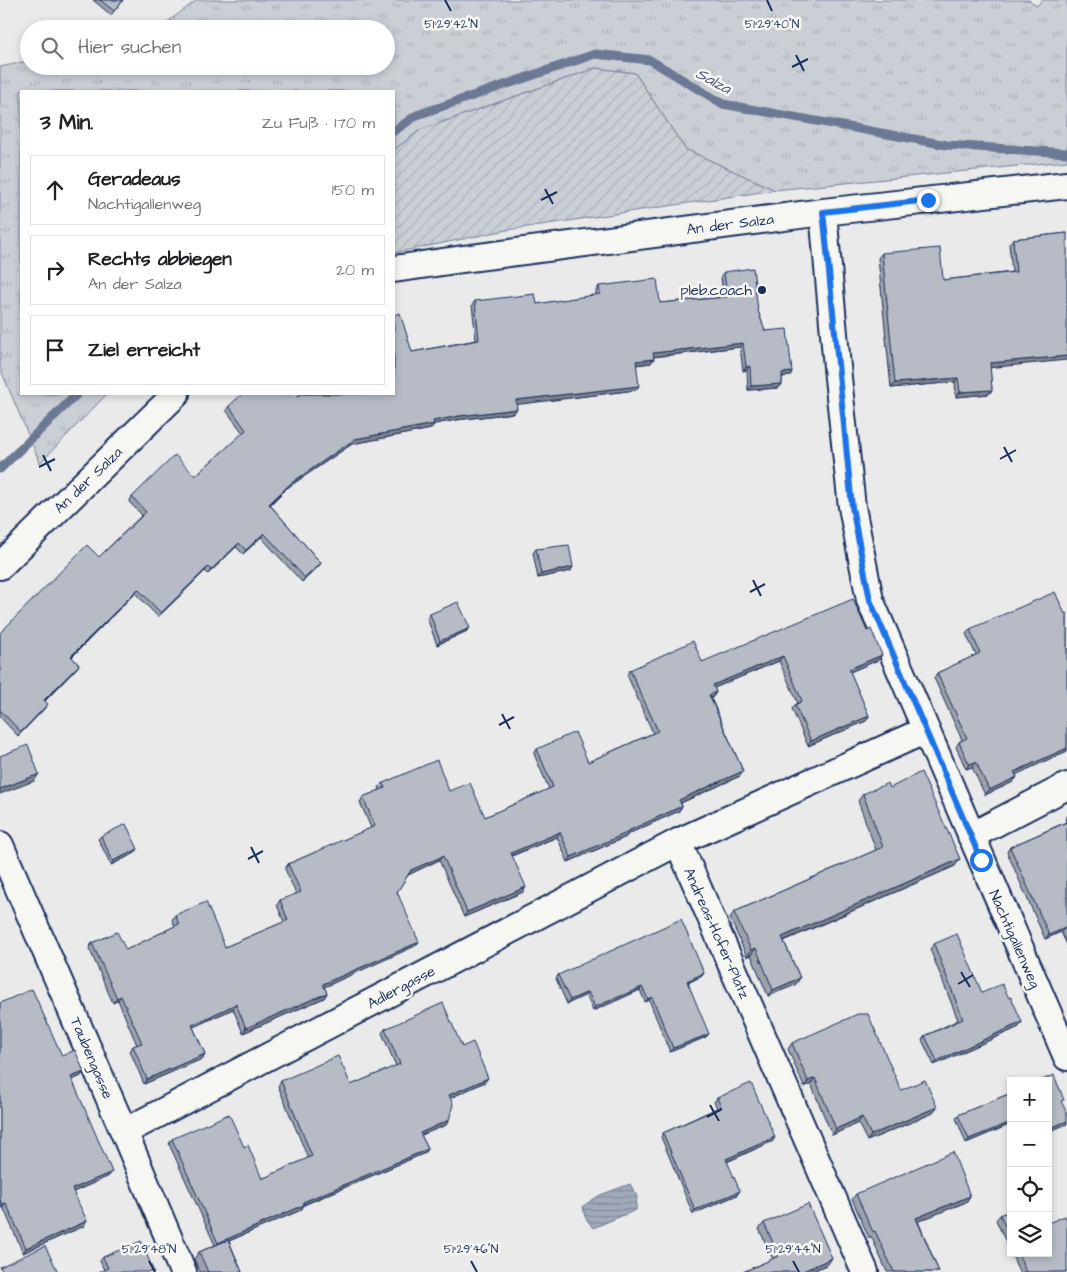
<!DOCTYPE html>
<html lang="de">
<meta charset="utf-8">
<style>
:root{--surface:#fff;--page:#f2f2f2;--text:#202124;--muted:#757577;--line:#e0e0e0}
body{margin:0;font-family:"Architects Daughter",sans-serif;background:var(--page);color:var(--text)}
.controls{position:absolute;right:15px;bottom:15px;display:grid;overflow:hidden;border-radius:0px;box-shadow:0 2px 8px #0003}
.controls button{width:45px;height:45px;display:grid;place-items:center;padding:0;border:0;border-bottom:1px solid var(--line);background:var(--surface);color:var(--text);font:25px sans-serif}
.stop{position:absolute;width:15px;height:15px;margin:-11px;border:4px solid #1a73e8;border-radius:50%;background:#fff}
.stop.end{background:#1a73e8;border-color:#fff;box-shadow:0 1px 5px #0008}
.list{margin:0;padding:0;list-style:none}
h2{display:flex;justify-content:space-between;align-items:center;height:65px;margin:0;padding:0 20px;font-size:21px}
h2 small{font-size:16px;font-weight:400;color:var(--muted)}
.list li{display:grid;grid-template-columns:32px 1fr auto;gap:15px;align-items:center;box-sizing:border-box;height:70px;margin:0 10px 10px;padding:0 10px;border:1px solid var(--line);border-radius:0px}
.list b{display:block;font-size:19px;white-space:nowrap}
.list p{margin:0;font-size:16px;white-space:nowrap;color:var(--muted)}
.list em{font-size:16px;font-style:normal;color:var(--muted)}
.icon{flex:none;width:28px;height:28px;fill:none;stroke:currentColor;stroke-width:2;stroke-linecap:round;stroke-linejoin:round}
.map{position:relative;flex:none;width:1067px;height:1272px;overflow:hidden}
.search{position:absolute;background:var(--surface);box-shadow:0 2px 8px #0003;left:20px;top:20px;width:375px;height:55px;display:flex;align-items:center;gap:12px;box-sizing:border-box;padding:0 18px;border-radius:28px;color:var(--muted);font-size:19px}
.panel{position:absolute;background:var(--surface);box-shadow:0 2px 8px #0003;left:20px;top:90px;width:375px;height:305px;border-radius:0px}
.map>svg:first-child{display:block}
.grass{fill:url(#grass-tufts);stroke:#727e9a}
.garden{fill:url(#garden-furrows);stroke:#727e9a}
.water{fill:url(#water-rules);stroke:#6c7995}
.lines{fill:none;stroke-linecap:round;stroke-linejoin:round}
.stream{stroke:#6c7995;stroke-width:9}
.minor-casing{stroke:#1b2f5e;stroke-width:30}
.minor{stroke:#f6f6f2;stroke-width:26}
.wall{fill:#9da1aa;stroke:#1b2f5e}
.shaded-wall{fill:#7f838b;stroke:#1b2f5e}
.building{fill:#b6bbc6;stroke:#1b2f5e}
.route{stroke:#1a73e8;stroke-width:6}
.ticks{fill:none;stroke:#1b2f5e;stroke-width:2}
.poi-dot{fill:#1b2f5e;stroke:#f6f6f2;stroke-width:2}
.labels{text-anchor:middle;stroke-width:5;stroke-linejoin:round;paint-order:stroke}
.street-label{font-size:15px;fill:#1b2f5e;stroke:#f6f6f2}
.poi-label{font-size:15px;fill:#1b2f5e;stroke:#f6f6f2;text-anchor:end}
.water-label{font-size:16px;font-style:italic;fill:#44547a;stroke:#f6f6f2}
.ticks-label{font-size:12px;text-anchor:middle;fill:#1b2f5e;stroke:#f6f6f2;stroke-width:5;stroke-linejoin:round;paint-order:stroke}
</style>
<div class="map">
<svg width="1067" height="1272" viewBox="0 0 1067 1272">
<defs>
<pattern id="grass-tufts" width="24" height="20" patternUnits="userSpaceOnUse" patternTransform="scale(1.25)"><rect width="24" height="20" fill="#caced5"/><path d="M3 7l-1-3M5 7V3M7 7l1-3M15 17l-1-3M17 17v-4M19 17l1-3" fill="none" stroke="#adb1b9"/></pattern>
<pattern id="garden-furrows" width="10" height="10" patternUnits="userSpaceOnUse" patternTransform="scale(1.25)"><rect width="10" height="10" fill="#caced5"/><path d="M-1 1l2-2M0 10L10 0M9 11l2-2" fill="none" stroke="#adb1b9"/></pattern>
<pattern id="water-rules" width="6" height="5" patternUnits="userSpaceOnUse" patternTransform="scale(1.25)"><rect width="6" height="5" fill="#a2aaba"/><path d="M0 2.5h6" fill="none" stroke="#838b9a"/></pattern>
</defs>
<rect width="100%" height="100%" fill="#e9eae9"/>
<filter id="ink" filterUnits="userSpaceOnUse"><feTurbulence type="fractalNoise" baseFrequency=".02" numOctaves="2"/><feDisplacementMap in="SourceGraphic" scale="10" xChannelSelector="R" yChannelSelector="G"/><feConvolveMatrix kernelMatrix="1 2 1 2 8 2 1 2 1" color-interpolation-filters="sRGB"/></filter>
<g filter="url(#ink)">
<path class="grass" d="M197 0H1029L1037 6 1042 0H1067V161L775 190 685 149 635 73 596 68 420 130 394 150V91H21V394H107L40 463 0 368V67L29 61V66H386V29H158Z"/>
<path class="garden" d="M596 68 635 73 685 149 775 190 507 230 394 253V150L420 130Z"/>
<path class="water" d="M630 1184 637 1196 636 1210 593 1228 585 1217 583 1206 600 1195Z"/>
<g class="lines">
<path class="stream" d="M394 131 417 115 595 54 650 60 723 104 947 145 1067 153
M0 469 77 394"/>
<g class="minor-casing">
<path id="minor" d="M823 212 838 378 852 507 870 600 1067 1057
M394 269 463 259 823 212 1067 185
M0 566 176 394
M971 836 1067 786
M678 842 865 1272
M0 845 124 1132 183 1272
M124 1132 678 842 926 730"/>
</g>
<use href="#minor" class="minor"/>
</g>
<path class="wall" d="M93 0H123L111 15Z
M1067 233 990 368 992 390 989 394 956 397 955 382 891 388 878 258 882 253 943 280 1012 272 1009 244 1013 239Z
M724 272 758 311 765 331 790 376 782 377V384L779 388 748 390 747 370 743 371 740 347 653 357 651 363 636 365V390L517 404 514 413 456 420 434 424 431 429 352 444 287 488 270 505 321 563 318 567 302 582 261 537 243 554 236 547 208 574 205 571 158 617 135 593 72 657 79 665 76 669 45 701V708L18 736 0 717V633L99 557 142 515 129 502 132 497 195 476 243 433 226 410 229 406 297 397 412 352 476 340 472 305 475 301 537 304 596 295V291L599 286 660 303 723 297 721 276Z
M536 549 571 571 538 578 533 553Z
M1067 613V751L1016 774 1017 777 1013 782 985 795 972 767 966 769 956 747 959 742 962 740 934 678 937 673 976 655 966 634 970 629 1065 614Z
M430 614 470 628 467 631 437 645 427 618Z
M867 631 882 655 878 660 850 672 869 716 866 721 808 746 792 709 795 705 798 703 779 661 714 688 716 692 713 697 711 698 743 771 740 776 681 803 682 806 679 811 628 834 626 837 568 862 557 837 512 856 523 892 464 917 439 860 408 875 397 892 415 946 324 987 327 993 324 998 243 1033 233 1009 193 1027 205 1054 202 1059 144 1084 130 1051 133 1046 137 1045 118 1000 113 1003 89 948 92 943 126 950 175 926 172 920 175 915 225 947 284 922 277 905 280 900 296 894 285 869 288 864 371 828 360 802 363 797 380 790 379 787 383 783 449 791 485 817 549 789 534 754 537 749 588 762 653 733 627 675 630 670 702 662Z
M890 788 955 866 784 941 800 978 795 985 768 996 751 955 747 957 730 918 734 912 876 850 858 801 863 794Z
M1067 816V945L1061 932 1045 939 1007 852 1010 847 1066 822 1065 819Z
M101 836 135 853 111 865 98 839Z
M934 944 982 993 1019 1027 934 1065 922 1040 925 1036 958 1020 930 949Z
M558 975 702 976 688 983 706 1037 670 1052 649 1000 645 1002 640 990 593 1011 586 995 567 1004 556 979Z
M0 1003 62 1056 81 1076 72 1080 109 1176 73 1192 84 1226 23 1253 3 1207 0 1208Z
M385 1029 462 1047 485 1082 450 1098 449 1120 446 1125 421 1135 428 1149 425 1153 304 1205 301 1210 229 1241 242 1272H200L194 1259 199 1252 215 1245 169 1144 172 1139 244 1147 262 1179 308 1158 278 1086 281 1081 351 1085 396 1066 382 1033Z
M792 1043 901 1090 937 1107 933 1113 867 1141 858 1123 832 1135 811 1084 804 1087 788 1049Z
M1011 1093V1124L966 1143 956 1118 958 1115Z
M717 1098 773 1141 727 1162 737 1195 693 1214 661 1137 663 1133 717 1108 714 1102Z
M856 1194 970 1196 966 1202 918 1221 939 1272H887L871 1236 869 1238 852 1199Z
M1011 1210V1253L996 1220 1000 1215Z
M764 1223 828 1264 811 1272H743L773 1259 759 1229Z
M1011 1253H1048L1067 1272H1019Z
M103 1257 154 1272 104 1270 100 1261Z"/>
<path class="shaded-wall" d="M743 343 740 347 650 357 653 353Z
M1067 356V360L987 368 990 363Z
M654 359 651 363 633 365 636 361Z
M750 366 747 370 743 371 746 367Z
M792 372 790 376 779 377 782 373Z
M958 378 955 382 891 388 895 383Z
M782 384 779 388 748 390 751 386Z
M639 386 636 390 513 405 516 400Z
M992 390 989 394 956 397 960 392Z
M517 409 514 413 456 420 430 425 433 421 459 416Z
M434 424 431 429 352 444 287 488 266 508 269 504 290 484 355 439Z
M264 533 261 537 243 554 246 550Z
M239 543 236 547 208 574 211 570Z
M321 563 318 567 302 582 305 578Z
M208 567 205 571 158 617 161 613Z
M573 567 571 571 538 578 541 574Z
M138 589 135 593 68 660 71 656Z
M470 628 467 631 437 645 440 641Z
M882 655 878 660 845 674 849 669Z
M783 656 779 661 709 690 713 685Z
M79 665 76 669 41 704 44 700Z
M716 692 713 697 706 700 709 695Z
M48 704 45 708 18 736 21 732Z
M869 716 866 721 808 746 811 741Z
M1067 748V751L1011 777 1014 772Z
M976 762 972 767 966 769 969 764Z
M743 771 740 776 676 805 679 800Z
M39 774 34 781 0 794V789Z
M1017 777 1013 782 985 795 989 790Z
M682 806 679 811 628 834 626 837 568 862 571 857Z
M560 832 557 837 508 857 511 853Z
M138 849 135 853 111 865 113 861Z
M443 856 439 860 408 875 411 870Z
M960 859 955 866 778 943 782 937Z
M526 887 523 892 464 917 467 912Z
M1065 928 1061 932 1045 939 1049 935Z
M419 942 415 946 320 989 323 984Z
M756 948 751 955 747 957 751 950Z
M704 973 702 976 684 984 687 981Z
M800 978 795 985 768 996 773 990Z
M642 987 640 990 593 1011 595 1007Z
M588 992 586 995 567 1004 570 1000Z
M327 993 324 998 243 1033 246 1028Z
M121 996 118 1000 113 1003 117 998Z
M652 997 649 1000 645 1002 648 999Z
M236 1004 233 1009 189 1029 192 1025Z
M1022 1022 1019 1027 934 1065 937 1061Z
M709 1034 706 1037 670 1052 673 1048Z
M205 1054 202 1059 144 1084 147 1079Z
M84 1072 81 1076 68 1082 71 1077Z
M488 1078 485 1082 446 1100 449 1095Z
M815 1078 811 1084 804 1087 808 1081Z
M937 1107 933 1113 867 1141 871 1135Z
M862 1117 858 1123 832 1135 836 1129Z
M449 1120 446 1125 417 1137 420 1133Z
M1067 1121V1124L1048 1132V1129Z
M1011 1122V1124L966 1143 969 1139Z
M775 1137 773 1141 724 1163 726 1159Z
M428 1149 425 1153 300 1206 303 1202Z
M112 1172 109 1176 69 1194 72 1189Z
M740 1191 737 1195 693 1214 695 1210Z
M970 1196 966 1202 912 1224 916 1218Z
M6 1203 3 1207 0 1208 2 1204Z
M304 1205 301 1210 215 1247 218 1243Z
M87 1221 84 1226 23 1253 26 1248Z
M832 1258 828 1264 811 1272H801Z"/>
<path class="building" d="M100 0H123L114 11Z
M1067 233V356L990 363 992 390 960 392 958 378 895 383 882 253 940 248 943 280 1016 272 1013 239Z
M753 268 758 311 765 331 787 329 792 372 782 373V384L751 386 750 366 746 367 743 343 653 353 654 359 636 361 639 386 516 400 517 409 459 416 433 421 434 424 355 439 290 484 269 504 321 563 305 578 264 533 246 550 239 543 211 570 208 567 161 613 138 589 71 656 79 665 44 700 48 704 21 732 0 710V633L87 545 99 557 146 512 132 497 175 455 195 476 246 430 229 406 242 394H294L297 397 300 394H394V315L400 313 412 352 479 340 475 301 535 294 537 304 600 294 599 286 657 279 660 303 727 297 724 272Z
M569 545 573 567 541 574 536 549Z
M1055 592 1065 614 1067 613V748L1014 772 1017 777 989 790 976 762 969 764 959 742 967 738 937 673 980 653 970 629Z
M853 599 867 631 871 629 882 655 849 669 869 716 811 741 795 705 802 701 783 656 713 685 716 692 709 695 743 771 679 800 682 806 628 831 629 832 571 857 560 832 511 853 526 887 467 912 443 856 411 870 397 892 419 942 323 984 327 993 246 1028 236 1004 192 1025 205 1054 147 1079 133 1046 142 1043 121 996 117 998 92 943 117 932 126 950 179 924 175 915 206 902 225 947 288 920 280 900 301 892 288 864 375 826 363 797 385 788 383 783 437 760 449 791 470 783 485 817 553 787 537 749 575 732 588 762 658 731 630 670 693 641 702 662Z
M458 602 470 628 440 641 430 614Z
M28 745 39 774 0 789V756Z
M921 772 960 859 782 937 800 978 773 990 756 948 751 950 734 912 883 847 863 794 888 783 890 788Z
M1067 822V933L1065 928 1049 935 1010 847Z
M126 824 138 849 113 861 101 836Z
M681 919 704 973 687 981 709 1034 673 1048 652 997 648 999 642 987 595 1007 588 992 570 1000 558 975Z
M957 934 982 993 1002 984 1009 998 1011 997 1022 1022 937 1061 925 1036 963 1019 934 944Z
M32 989 62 1056 75 1050 84 1072 71 1077 112 1172 72 1189 87 1221 26 1248 6 1203 2 1204 0 1199V1003Z
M443 1003 462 1047 473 1042 488 1078 449 1095 453 1104 449 1120 420 1133 428 1149 303 1202 304 1205 218 1243 172 1139 229 1114 244 1147 248 1145 262 1179 312 1156 281 1081 338 1056 351 1085 400 1064 385 1029Z
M858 1014H868L901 1090 925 1080 937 1107 871 1135 862 1117 836 1129 815 1078 808 1081 792 1043Z
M1054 1075 1064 1100 1061 1101 1067 1113V1121L1048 1129V1081H1040Z
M751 1083 775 1137 726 1159 740 1191 695 1210 663 1133 721 1107 717 1098Z
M1011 1093V1122L969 1139 958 1115Z
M953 1152 970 1196 916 1218 939 1272H894L875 1231 873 1232 856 1194Z
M808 1204 832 1258 801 1272H743L779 1256 764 1223Z
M1011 1210V1238L1000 1215Z
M1065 1216 1067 1221V1272H1026L1018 1253H1048V1223Z
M228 1240 242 1272H208L199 1252Z
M141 1241 154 1272H99L108 1268 103 1257Z
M45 1246 58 1272H3L0 1267Z"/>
</g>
<g class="lines" filter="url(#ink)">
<path class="route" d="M928 200 823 212 825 231 852 507 870 600 981 860"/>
</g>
<path class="ticks" d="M445 0 451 11M767 0 772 11M796 55 804 71M792 67 808 59M545 189 553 204M541 200 557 192M1004 447 1012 462M43 455 51 471M1000 459 1016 450M39 467 55 459M753 580 761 596M750 592 765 584M502 714 510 729M499 725 514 717M251 847 259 863M248 859 263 851M961 972 970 987M958 984 973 975M710 1105 719 1121M707 1117 722 1109M149 1261 155 1272M471 1261 477 1272M793 1261 799 1272"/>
<circle class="poi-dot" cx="762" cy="290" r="5"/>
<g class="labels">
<g class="street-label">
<text transform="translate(730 224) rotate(-7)" y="5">An der Salza</text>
<text transform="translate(88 480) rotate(-44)" y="5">An der Salza</text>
<text transform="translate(717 933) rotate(66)" y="5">Andreas-Hofer-Platz</text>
<text transform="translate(1015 939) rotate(66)" y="5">Nachtigallenweg</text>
<text transform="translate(401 987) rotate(-28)" y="5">Adlergasse</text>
<text transform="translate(92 1058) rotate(67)" y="5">Taubengasse</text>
</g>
<g class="poi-label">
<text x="752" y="295">pleb.coach</text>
</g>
<g class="water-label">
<text transform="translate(714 80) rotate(28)" y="6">Salza</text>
</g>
</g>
<g class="ticks-label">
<text x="451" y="28">51°29'42"N</text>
<text x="772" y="28">51°29'40"N</text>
<text x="149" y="1253">51°29'48"N</text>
<text x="471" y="1253">51°29'46"N</text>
<text x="793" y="1253">51°29'44"N</text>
</g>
</svg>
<div class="controls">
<button>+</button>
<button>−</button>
<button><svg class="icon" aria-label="locate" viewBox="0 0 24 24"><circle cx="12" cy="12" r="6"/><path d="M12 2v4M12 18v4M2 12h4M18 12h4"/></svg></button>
<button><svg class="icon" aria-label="layers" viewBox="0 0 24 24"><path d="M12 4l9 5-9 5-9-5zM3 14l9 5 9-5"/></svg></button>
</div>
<div class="stop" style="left:981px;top:860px"></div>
<div class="stop end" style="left:928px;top:200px"></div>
<div class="search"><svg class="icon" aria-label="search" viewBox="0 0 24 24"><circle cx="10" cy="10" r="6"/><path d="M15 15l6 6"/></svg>Hier suchen</div>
<section class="panel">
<h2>3 Min.<small>Zu Fuß · 170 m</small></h2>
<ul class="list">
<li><svg class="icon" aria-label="ahead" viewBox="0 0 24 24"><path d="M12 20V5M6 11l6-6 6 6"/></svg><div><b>Geradeaus</b><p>Nachtigallenweg</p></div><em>150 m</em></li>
<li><svg class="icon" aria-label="right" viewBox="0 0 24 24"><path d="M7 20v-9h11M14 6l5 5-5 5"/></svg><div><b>Rechts abbiegen</b><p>An der Salza</p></div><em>20 m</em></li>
<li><svg class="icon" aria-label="arrive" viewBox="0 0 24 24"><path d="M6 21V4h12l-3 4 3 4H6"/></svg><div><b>Ziel erreicht</b></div></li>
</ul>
</section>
</div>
